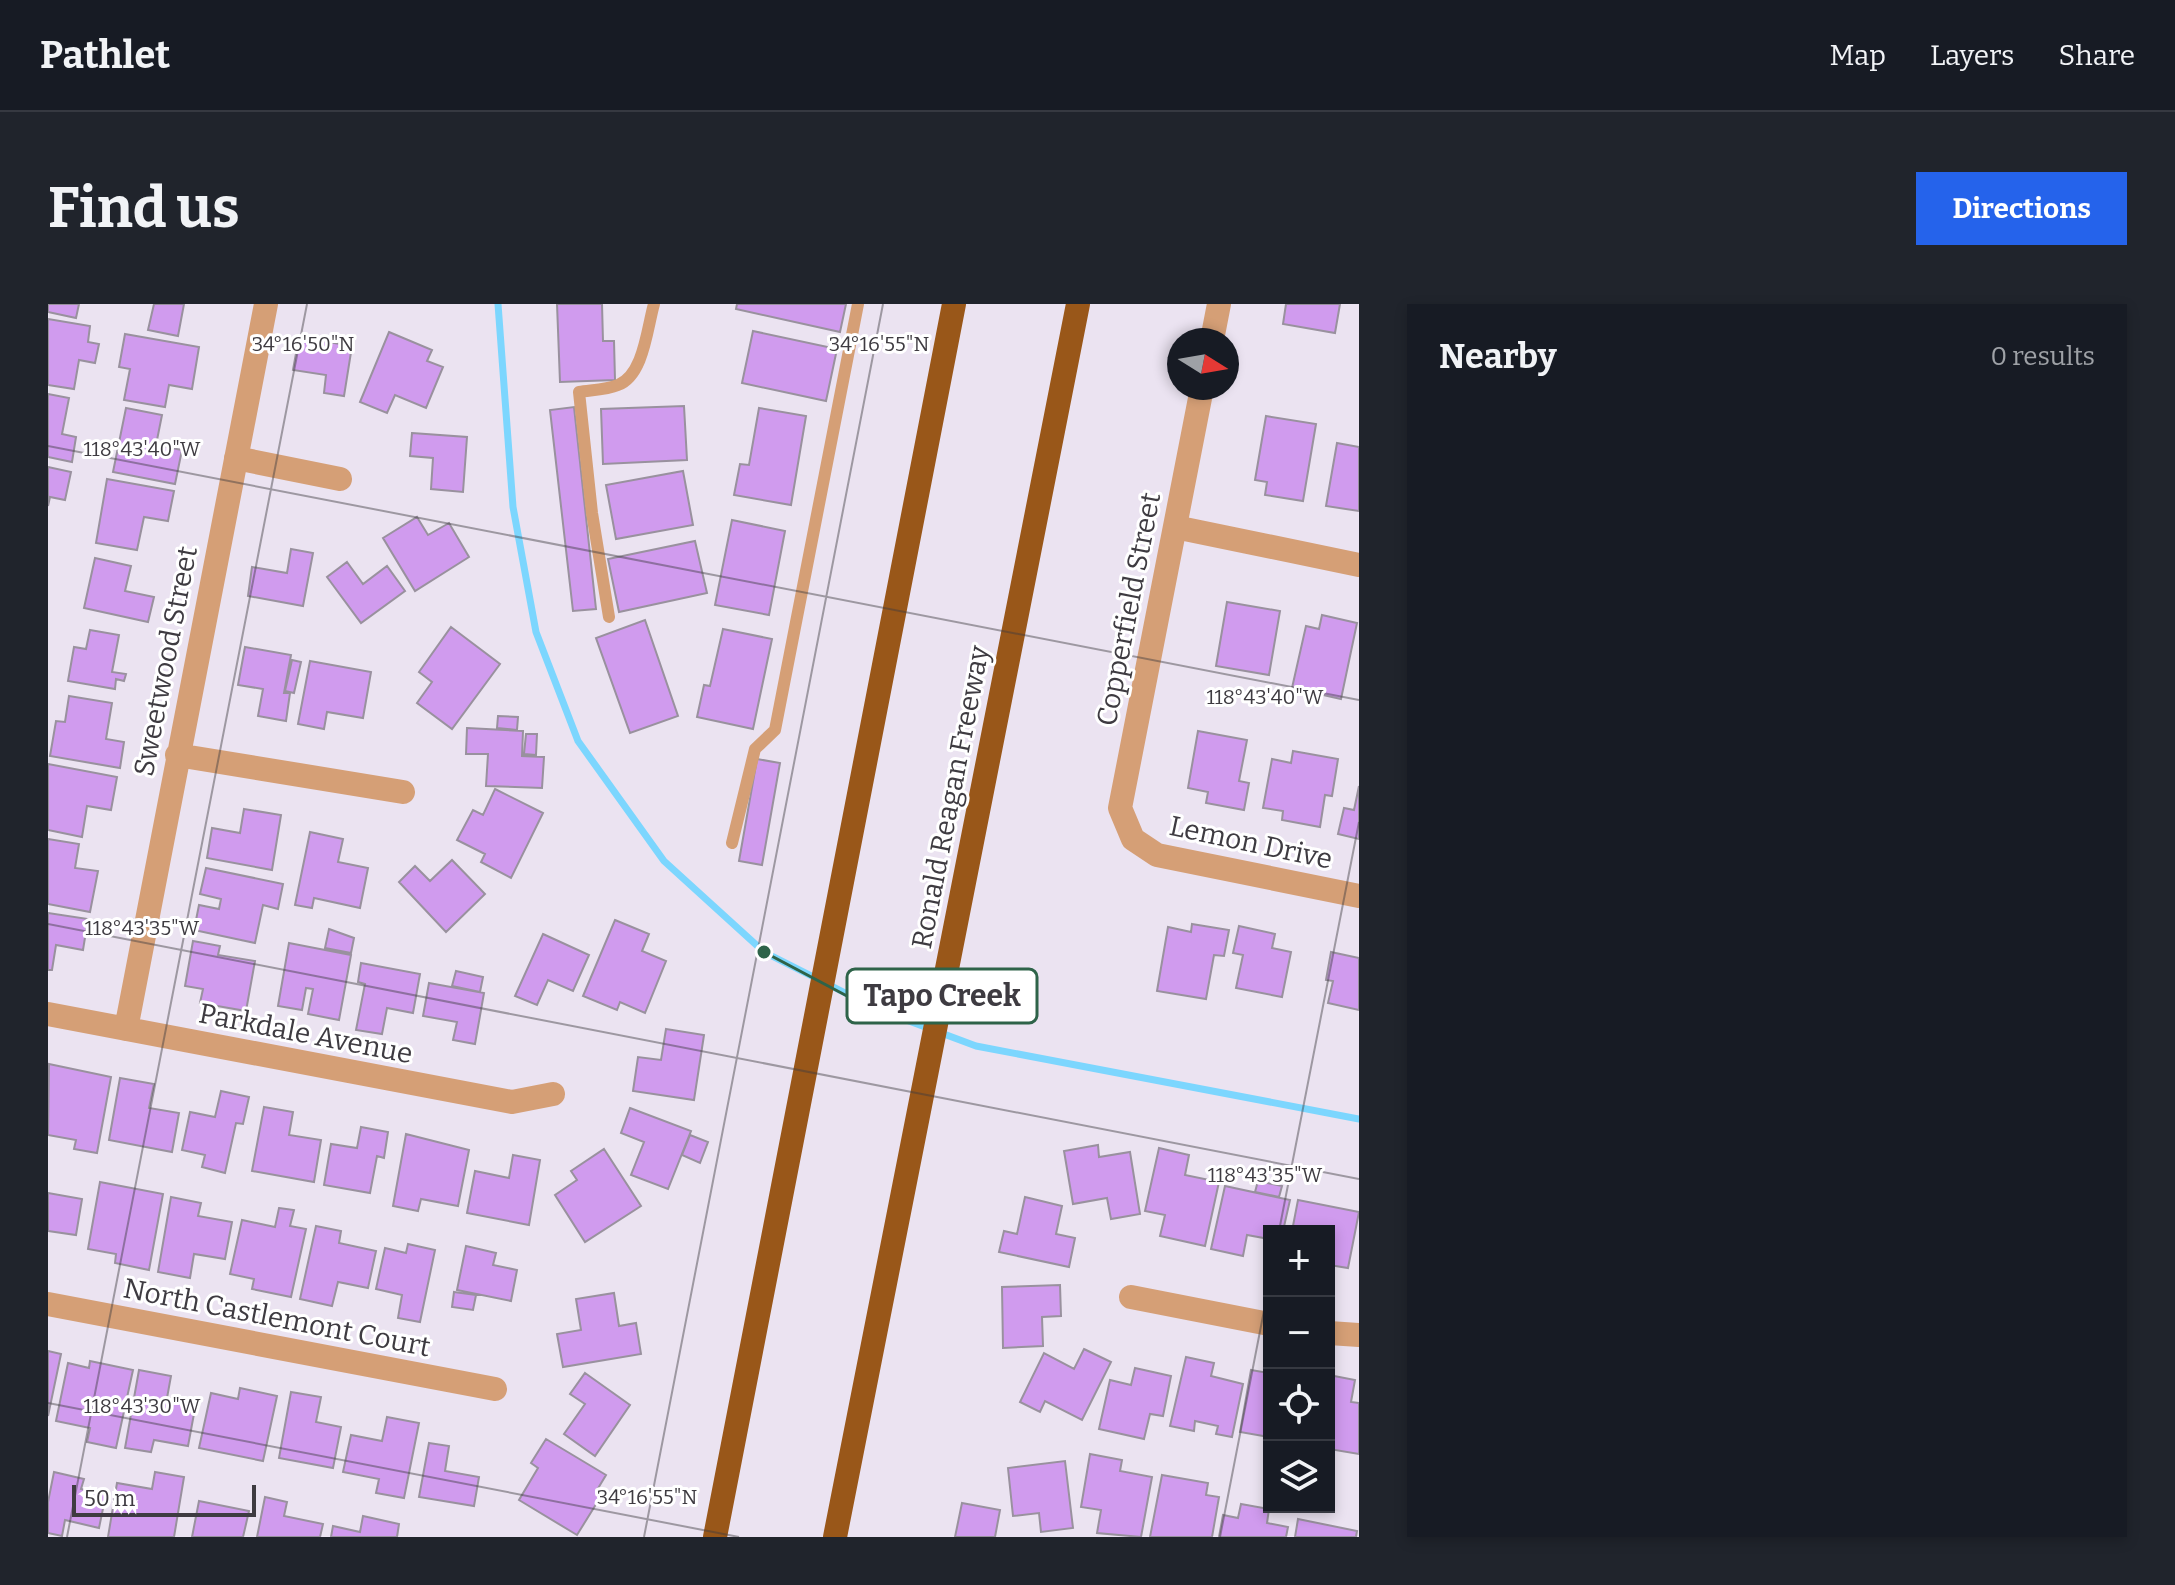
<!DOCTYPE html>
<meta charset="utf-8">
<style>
:root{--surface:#171b24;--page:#20242c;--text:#f1f3f6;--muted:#9ea1a6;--line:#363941;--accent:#2563eb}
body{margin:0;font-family:Bitter,serif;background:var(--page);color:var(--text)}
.controls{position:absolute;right:24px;bottom:24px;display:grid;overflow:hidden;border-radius:0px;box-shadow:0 4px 12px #0003}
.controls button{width:72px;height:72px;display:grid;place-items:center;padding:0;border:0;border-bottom:2px solid var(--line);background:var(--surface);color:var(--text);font:40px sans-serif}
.compass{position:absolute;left:1119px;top:24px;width:72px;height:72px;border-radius:50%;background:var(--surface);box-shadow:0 4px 12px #0003;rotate:101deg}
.scale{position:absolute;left:24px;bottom:20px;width:184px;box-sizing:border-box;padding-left:8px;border:4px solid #3e3b41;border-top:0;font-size:22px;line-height:28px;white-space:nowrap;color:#3e3b41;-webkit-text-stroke:6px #fff;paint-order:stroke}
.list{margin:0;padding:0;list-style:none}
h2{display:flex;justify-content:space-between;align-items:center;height:104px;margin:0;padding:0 32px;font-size:34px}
h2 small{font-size:26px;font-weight:400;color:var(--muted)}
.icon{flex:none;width:44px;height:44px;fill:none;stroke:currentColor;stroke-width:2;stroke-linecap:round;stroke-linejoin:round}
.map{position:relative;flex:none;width:1311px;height:1233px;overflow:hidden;border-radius:0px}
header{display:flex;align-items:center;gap:48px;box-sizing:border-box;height:112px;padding:0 40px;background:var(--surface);border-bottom:2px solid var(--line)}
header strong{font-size:38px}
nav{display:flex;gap:44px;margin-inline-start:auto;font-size:28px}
.intro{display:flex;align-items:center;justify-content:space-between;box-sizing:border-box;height:192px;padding:0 48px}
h1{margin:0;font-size:56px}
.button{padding:20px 36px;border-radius:0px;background:var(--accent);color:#fff;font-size:28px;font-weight:700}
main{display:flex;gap:48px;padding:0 48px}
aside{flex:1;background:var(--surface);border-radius:0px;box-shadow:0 4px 12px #0003}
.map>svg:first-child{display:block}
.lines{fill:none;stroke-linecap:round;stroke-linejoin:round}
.stream{stroke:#7cd6fe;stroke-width:7}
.building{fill:#d09bee;stroke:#99919e;stroke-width:2}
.lane{stroke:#d59f76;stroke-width:12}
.street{stroke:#d59f76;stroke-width:24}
.highway{stroke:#995719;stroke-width:24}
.ticks{fill:none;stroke:#3e3b41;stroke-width:2;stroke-opacity:0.45}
.labels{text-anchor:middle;stroke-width:6;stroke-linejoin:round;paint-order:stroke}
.street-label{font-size:28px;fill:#3e3b41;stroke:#fff}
.ticks-label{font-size:20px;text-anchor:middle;fill:#3e3b41;stroke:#fff;stroke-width:6;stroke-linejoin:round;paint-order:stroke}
.leader{fill:none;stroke:#2e6349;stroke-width:3}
.callout-dot{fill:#2e6349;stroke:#fff;stroke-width:3}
.callout{fill:#fff;stroke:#2e6349;stroke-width:3}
.callout-label{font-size:30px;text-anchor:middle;font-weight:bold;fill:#3e3b41}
</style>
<header>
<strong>Pathlet</strong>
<nav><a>Map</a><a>Layers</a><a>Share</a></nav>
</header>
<div class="intro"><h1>Find us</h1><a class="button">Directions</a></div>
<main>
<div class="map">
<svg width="1311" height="1233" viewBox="0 0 1311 1233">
<rect width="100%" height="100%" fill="#ebe3f1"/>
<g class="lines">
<path class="stream" d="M450 0 465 203 488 328 530 437 616 557 716 648 829 705 928 742 1311 815"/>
</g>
<path class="building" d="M0 0H31L28 14 0 8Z
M106 0H136L130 32 100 26Z
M509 0H554L555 37H566L567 76 512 78Z
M689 0H798L792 28 688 5Z
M1238 0H1292L1287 29 1235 20Z
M0 15 42 22 40 38 51 40 47 59 31 56 26 85 0 81Z
M705 27 789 45 778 97 694 79Z
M341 28 384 46 379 57 395 63 378 104 347 91 339 109 312 98Z
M77 30 151 43 144 85 121 81 117 103 76 96 82 65 71 63Z
M251 33 304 42 296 92 276 89 278 71 245 66Z
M0 90 21 94 14 130 28 133 24 158 0 153Z
M636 102 639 156 555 160 553 105Z
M526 103 548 305 525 307 502 106Z
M78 104 114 111 108 141 134 146 127 180 65 168Z
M711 104 758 112 743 201 686 191 692 160 701 161Z
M1218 112 1268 120 1255 197 1217 191 1219 178 1207 176Z
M364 129 419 133 415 188 383 185 385 154 362 152Z
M1289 139 1311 143V207L1278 202Z
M0 163 23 168 17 196 2 193 0 202Z
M635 167 645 221 568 235 558 181Z
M59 175 126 187 120 217 96 213 89 246 48 239Z
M369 213 380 231 401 219 421 253 367 287 335 234Z
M684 216 737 227 721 311 667 301Z
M647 237 659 289 571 308 560 255Z
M243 245 265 249 255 302 200 292 204 263 239 269Z
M47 254 83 262 77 287 106 293 100 318 36 304Z
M299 258 315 280 339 262 357 287 313 319 279 273Z
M1179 298 1232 307 1221 371 1168 362Z
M1274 311 1309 319 1293 395 1244 384 1258 322 1271 325Z
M597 316 630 412 582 429 548 334Z
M403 323 452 360 404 425 369 399 384 378 371 368Z
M675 325 724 335 705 425 649 413 656 381 662 382Z
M42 326 71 331 64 368 78 370 76 377 68 375 67 385 20 377 26 343 38 345Z
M197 343 243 351 236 389H242L238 417 210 412 215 385 190 381Z
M244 356 253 358 246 389 237 387Z
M262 357 323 368 315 414 279 408 276 425 250 420Z
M21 392 64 399 58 435 76 438 72 464 2 452 8 417 17 418Z
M450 412 470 413 469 426 449 424Z
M419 424 475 427 474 452 496 453 494 484 438 482 440 450H418Z
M1150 427 1199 436 1191 477 1201 479 1196 506 1158 499 1160 488 1140 484Z
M478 430H489L488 451 476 450Z
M1245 447 1290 455 1284 492 1277 491 1272 523 1234 516 1235 507 1215 504 1224 455 1243 459Z
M709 455 732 459 714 561 691 557Z
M0 460 69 473 63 506 39 502 34 533 0 526Z
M1311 482V535L1290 530 1296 504 1306 506Z
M447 485 495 509 463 574 433 558 437 550 409 536 425 506 435 511Z
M196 505 233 511 224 566 159 554 164 524 192 529Z
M262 528 295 535 290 558 320 564 312 604 266 594 264 604 247 601Z
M0 535 31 540 27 564 50 567 42 608 0 600Z
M404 556 437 590 398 628 351 578 367 562 382 577Z
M158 564 235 580 230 605 215 601 207 639 146 626 151 601 171 605 173 595 152 590Z
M0 609 40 615 35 646 8 641 4 666H0Z
M567 616 601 630 594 647 618 657 597 709 572 698 569 706 535 692Z
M1144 620 1181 626 1176 652 1166 651 1158 695 1109 687 1120 623 1143 628Z
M1191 622 1227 630 1224 644 1243 648 1234 693 1188 684 1195 651 1185 649Z
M281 625 306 634 303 649 277 644Z
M495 630 541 651 525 687 500 676 489 701 467 692Z
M145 637 172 642 170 651 207 657 198 707 152 699 155 685 137 682Z
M241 639 303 651 291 716 260 710 265 685 258 684 254 706 230 702Z
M1283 648 1311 654V706L1280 699 1285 677 1278 676Z
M313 659 372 670 365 709 339 704 334 730 308 726 317 680 310 678Z
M408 667 435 673 432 688 404 682Z
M381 679 436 689 427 740 405 736 409 718 375 712Z
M618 725 656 731 646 796 585 787 590 753 613 756Z
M1 760 63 773 49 849 26 845 28 836 0 831Z
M72 774 106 780 101 804 131 809 124 848 61 836Z
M173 787 201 793 195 820 188 819 177 869 154 863 157 851 134 846 142 808 167 813Z
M216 803 245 808 241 831 273 836 266 878 204 867Z
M582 804 643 827 620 885 583 871 596 838 573 829Z
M313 823 340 828 336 854 329 852 322 889 276 881 283 840 309 844Z
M358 830 421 846 410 902 373 895 370 907 345 902Z
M642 831 660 838 652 859 634 851Z
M1050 841 1051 853 1082 848 1092 910 1063 915 1059 894 1025 900 1016 847Z
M1111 844 1141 851 1137 871 1171 878 1157 942 1112 932 1117 911 1097 907Z
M556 845 593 902 537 938 507 891 529 876 523 867Z
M465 851 492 856 481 921 419 909 427 867 461 874Z
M1210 877 1234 882 1231 893 1207 888Z
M52 878 115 890 101 966 67 959 68 950 40 945Z
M1177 882 1242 896 1235 927H1221V935L1199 931 1195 952 1163 945Z
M0 889 34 895 28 931 0 927Z
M123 893 153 899 150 912 184 918 177 955 146 950 142 974 110 968Z
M977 893 1014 902 1008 930 1027 934 1021 963 951 948 956 927 969 930Z
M1250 896 1311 908 1300 964 1281 961V927H1244Z
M231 904 246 906 242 922 258 925 243 993 204 985 206 975 182 970 194 916 227 923Z
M268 922 293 927 291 939 328 947 320 984 290 978 284 1002 252 995Z
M360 940 387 946 372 1018 350 1014 354 991 328 985 337 944 358 949Z
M418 942 448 949 445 961 469 966 463 997 409 986Z
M1012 981 1013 1012 994 1013 995 1042 955 1044 954 983Z
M406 988 428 991 425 1006 404 1003Z
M566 989 571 1022 588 1019 593 1050 515 1063 509 1030 533 1026 528 995Z
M1036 1045 1063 1058 1034 1116 997 1097 992 1108 972 1098 996 1049 1026 1065Z
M0 1047 13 1050 0 1112Z
M1138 1053 1166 1059 1163 1072 1195 1080 1184 1133 1168 1130 1170 1122 1147 1117 1146 1127 1122 1122Z
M42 1057 85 1066 68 1144 39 1138 42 1124 8 1117 20 1059 41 1064Z
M1087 1064 1123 1072 1115 1112 1102 1110 1096 1135 1051 1125 1062 1076 1083 1081Z
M91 1066 123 1072 119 1094 148 1099 140 1142 106 1136 103 1148 77 1144Z
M1203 1066 1221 1069V1133L1192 1128Z
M537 1069 582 1101 547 1152 516 1130 537 1100 522 1090Z
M1281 1071 1307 1076 1303 1098 1311 1099V1150L1281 1145Z
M192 1084 229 1092 215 1157 151 1144 163 1089 190 1095Z
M243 1088 273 1093 268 1118 293 1123 285 1164 231 1154Z
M339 1113 371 1119 356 1194 328 1189 331 1175 295 1168 303 1131 334 1137Z
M498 1135 558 1171 549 1186 555 1189 529 1231 471 1196 490 1164 483 1159Z
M381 1139 401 1142 397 1167 431 1173 426 1202 371 1193Z
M1042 1150 1074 1156 1072 1167 1104 1173 1093 1233 1049 1229 1053 1206 1033 1203Z
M1017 1157 1025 1224 993 1228 991 1209 965 1212 960 1164Z
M6 1168 36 1175 33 1185 58 1190 51 1224 17 1216 14 1232 0 1229V1198Z
M107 1168 136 1173 126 1233H60L69 1179 104 1185Z
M1114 1171 1160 1179 1158 1191 1171 1193 1164 1233H1102Z
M217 1193 239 1198 236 1212 275 1220 272 1233H209Z
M151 1197 201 1207 195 1233H144Z
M914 1199 952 1206 947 1233H907Z
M1193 1200 1221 1205 1219 1219 1240 1223 1238 1233H1171L1175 1211 1190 1214Z
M315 1212 351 1220 349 1233H283L285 1222 312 1228Z
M1250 1215 1309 1227 1308 1233H1247Z"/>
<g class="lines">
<path class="lane" d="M561 313 544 209 531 88C543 86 558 86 570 81 596 71 599 24 606 0
M684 539 707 445 727 426 810 0"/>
<path class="street" d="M1164 36 1171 0
M1154 84 1072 504 1085 535 1109 551 1311 592
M188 154 292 175
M1127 223 1311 261
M129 451 355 488
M0 710 464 798 505 790
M78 725 218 0
M1083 993 1221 1020
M0 1000 447 1085
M1281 1029 1311 1031"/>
<path class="highway" d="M667 1233 906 0
M787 1233 1030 0"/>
</g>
<path class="ticks" d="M0 142 1311 396M0 620 1311 875M1231 927 1311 518M0 1099 691 1233M19 1233 259 0M596 1233 835 0M1172 1233 1221 981"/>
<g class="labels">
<g class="street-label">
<text transform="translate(1080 305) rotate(-79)" y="10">Copperfield Street</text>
<text transform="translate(117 357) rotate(-79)" y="10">Sweetwood Street</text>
<text transform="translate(902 493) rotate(-79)" y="10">Ronald Reagan Freeway</text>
<text transform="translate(1203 538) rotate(12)" y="10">Lemon Drive</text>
<text transform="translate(258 729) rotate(11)" y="10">Parkdale Avenue</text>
<text transform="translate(229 1013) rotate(11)" y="10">North Castlemont Court</text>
</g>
</g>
<g class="ticks-label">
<text x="255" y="47">34°16'50"N</text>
<text x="831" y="47">34°16'55"N</text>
<text x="94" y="152">118°43'40"W</text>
<text x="1217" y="400">118°43'40"W</text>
<text x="94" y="631">118°43'35"W</text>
<text x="1217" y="878">118°43'35"W</text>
<text x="94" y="1109">118°43'30"W</text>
<text x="599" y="1200">34°16'55"N</text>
</g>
<path class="leader" d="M716 648L799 692"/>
<circle class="callout-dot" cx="716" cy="648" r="8"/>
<rect class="callout" x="799" y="665" width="190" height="54" rx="8"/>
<g class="callout-label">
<text x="894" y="702">Tapo Creek</text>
</g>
</svg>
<div class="controls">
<button>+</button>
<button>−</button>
<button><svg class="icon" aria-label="locate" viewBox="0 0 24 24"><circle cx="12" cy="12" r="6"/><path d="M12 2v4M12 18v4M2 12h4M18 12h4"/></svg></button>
<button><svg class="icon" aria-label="layers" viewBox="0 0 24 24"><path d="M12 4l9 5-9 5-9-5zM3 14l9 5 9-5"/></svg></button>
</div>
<svg class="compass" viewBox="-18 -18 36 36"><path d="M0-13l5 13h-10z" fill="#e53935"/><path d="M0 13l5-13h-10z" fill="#9ea1a6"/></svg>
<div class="scale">50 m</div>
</div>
<aside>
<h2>Nearby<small>0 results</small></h2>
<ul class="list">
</ul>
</aside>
</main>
